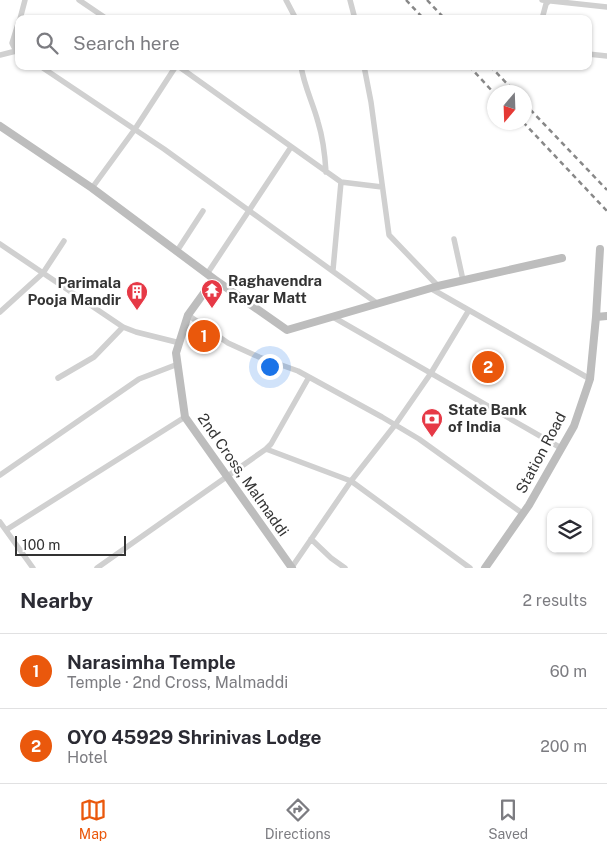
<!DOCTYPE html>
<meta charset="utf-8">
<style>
:root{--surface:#fff;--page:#f2f2f3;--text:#2b2b33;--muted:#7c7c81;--line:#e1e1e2;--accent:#ea580c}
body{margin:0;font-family:"Public Sans",sans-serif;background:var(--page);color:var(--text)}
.controls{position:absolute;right:15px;bottom:15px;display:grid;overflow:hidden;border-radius:10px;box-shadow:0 1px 4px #0004}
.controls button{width:45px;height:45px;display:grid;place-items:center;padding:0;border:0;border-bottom:1px solid var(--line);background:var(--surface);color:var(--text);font:25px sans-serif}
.compass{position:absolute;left:487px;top:85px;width:45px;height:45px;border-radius:50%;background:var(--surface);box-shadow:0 1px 4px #0004;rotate:199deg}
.scale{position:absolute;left:15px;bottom:12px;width:111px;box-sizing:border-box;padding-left:5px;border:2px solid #333;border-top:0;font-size:14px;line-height:18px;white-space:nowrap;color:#333;-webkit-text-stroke:4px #fff;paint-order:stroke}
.you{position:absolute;left:269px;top:366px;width:18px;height:18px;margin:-12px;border:4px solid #fff;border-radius:50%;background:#1a73e8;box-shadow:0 0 0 8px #1a73e833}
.badge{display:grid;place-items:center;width:32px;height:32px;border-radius:50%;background:var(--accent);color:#fff;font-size:16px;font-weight:700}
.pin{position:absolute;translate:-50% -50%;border:2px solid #fff;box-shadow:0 1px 5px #0006}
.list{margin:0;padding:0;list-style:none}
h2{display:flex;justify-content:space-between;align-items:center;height:65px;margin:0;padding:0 20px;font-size:21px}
h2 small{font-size:16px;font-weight:400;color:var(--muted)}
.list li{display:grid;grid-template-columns:32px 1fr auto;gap:15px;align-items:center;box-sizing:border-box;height:75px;padding:0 20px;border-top:1px solid var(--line)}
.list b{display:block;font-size:19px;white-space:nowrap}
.list p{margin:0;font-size:16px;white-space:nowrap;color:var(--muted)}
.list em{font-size:16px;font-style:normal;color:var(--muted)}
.icon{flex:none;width:28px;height:28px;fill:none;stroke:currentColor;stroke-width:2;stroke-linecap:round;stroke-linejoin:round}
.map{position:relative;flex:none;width:607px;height:568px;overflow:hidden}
.search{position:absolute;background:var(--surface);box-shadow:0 1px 4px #0004;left:15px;right:15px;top:15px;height:55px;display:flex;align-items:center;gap:12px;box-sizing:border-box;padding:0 18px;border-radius:10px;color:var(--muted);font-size:19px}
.sheet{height:215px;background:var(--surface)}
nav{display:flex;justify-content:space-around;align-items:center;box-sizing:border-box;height:70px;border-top:1px solid var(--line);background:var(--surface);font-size:14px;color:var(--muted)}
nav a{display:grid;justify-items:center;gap:2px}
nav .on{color:var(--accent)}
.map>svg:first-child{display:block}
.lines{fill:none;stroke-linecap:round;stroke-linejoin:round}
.street{stroke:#d0d0d0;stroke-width:5.5}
.secondary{stroke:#bdbdbd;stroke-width:8}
.rail{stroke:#888;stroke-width:2.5;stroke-dasharray:5 4;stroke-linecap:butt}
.labels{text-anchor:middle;stroke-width:5;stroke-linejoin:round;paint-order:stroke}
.poi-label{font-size:15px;font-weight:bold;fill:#333;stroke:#fff;text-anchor:start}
.street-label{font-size:15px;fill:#333;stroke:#fff}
</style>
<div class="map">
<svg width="607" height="568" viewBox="0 0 607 568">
<rect width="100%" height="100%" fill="#fff"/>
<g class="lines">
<path class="street" d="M79 0 107 19
M286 0 296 19
M350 0 355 19
M542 0 607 7
M20 19 25 0
M542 19 546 4 550 0
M19 21 12 43 16 51 19 53
M588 54 607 56
M0 55 16 51
M40 66 164 149 378 304
M178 66 341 182 382 187
M301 66C304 86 313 103 318 122 323 138 325 155 326 172
M364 66 371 102 389 235 438 286
M92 188 135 129 176 66
M454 239 463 280
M0 244 123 327 136 332 180 343
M177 251 203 211
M333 270 341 182
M207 274 291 147
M430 288 590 379
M0 312 43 273 64 241
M188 315 228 343 259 357 298 371 382 417 419 439 522 513
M333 317 561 448
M58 378 94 357 123 327
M266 449 351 481 470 568
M0 475 139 379 178 364
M0 522 33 568
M6 530 185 417
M311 539 331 558 345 568
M292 567 351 481 395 425 431 373 469 310
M97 568 266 449 271 444 309 377"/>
<path class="secondary" d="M0 126 92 188 214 279 188 315 176 353 185 417 292 568
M214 279 287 330 438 286 562 258
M596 317 607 316
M485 568 529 505 574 426 590 379 596 317 600 249"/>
<path class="rail" d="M406 0 424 19
M427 0 445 19
M469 66 494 93
M490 66 515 92
M524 103 607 190
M523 122 607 211"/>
</g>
<defs>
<g id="temple-pin" transform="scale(1.125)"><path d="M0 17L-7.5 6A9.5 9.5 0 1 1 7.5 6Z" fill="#e63946" stroke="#fff"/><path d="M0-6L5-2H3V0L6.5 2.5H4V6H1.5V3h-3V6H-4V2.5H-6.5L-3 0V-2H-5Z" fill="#fff"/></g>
<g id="building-pin" transform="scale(1.125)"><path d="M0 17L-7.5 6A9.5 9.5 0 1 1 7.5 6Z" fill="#e63946" stroke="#fff"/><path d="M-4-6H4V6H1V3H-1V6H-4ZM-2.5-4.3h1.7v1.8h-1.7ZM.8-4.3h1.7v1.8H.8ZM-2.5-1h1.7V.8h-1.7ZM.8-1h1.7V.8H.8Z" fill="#fff"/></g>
<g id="bank-pin" transform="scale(1.125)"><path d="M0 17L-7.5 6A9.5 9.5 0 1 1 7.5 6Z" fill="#e63946" stroke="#fff"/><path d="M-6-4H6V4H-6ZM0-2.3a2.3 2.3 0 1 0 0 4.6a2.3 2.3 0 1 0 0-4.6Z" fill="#fff"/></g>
</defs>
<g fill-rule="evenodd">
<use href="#temple-pin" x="212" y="290"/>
<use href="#building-pin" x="137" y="292"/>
<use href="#bank-pin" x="432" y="419"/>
</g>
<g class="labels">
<g class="poi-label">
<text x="228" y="286">Raghavendra<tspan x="228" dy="17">Rayar Matt</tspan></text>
<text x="121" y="288" text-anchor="end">Parimala<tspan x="121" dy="17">Pooja Mandir</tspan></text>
<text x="448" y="415">State Bank<tspan x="448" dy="17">of India</tspan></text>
</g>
<g class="street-label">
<text transform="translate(541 453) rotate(-62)" y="5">Station Road</text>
<text transform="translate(243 475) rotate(55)" y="5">2nd Cross, Malmaddi</text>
</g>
</g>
</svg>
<div class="controls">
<button><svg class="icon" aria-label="layers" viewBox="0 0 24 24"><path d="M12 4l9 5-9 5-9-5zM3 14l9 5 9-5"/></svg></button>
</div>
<svg class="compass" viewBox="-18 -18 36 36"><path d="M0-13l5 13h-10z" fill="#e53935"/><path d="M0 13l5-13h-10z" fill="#7c7c81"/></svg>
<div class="scale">100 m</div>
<div class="you"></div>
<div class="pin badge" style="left:204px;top:336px">1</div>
<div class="pin badge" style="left:488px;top:367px">2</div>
<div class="search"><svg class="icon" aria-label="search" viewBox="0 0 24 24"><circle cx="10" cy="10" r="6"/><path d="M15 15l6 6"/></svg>Search here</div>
</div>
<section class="sheet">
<h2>Nearby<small>2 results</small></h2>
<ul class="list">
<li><span class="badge">1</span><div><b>Narasimha Temple</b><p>Temple · 2nd Cross, Malmaddi</p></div><em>60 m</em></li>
<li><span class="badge">2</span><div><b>OYO 45929 Shrinivas Lodge</b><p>Hotel</p></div><em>200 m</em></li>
</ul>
</section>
<nav>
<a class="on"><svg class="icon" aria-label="map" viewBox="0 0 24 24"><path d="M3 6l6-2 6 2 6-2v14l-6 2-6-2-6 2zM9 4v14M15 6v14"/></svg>Map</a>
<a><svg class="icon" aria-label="directions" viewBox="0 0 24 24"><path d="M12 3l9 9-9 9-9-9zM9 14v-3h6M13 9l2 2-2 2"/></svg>Directions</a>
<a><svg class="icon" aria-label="saved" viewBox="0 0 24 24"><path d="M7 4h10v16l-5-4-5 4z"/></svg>Saved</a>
</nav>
